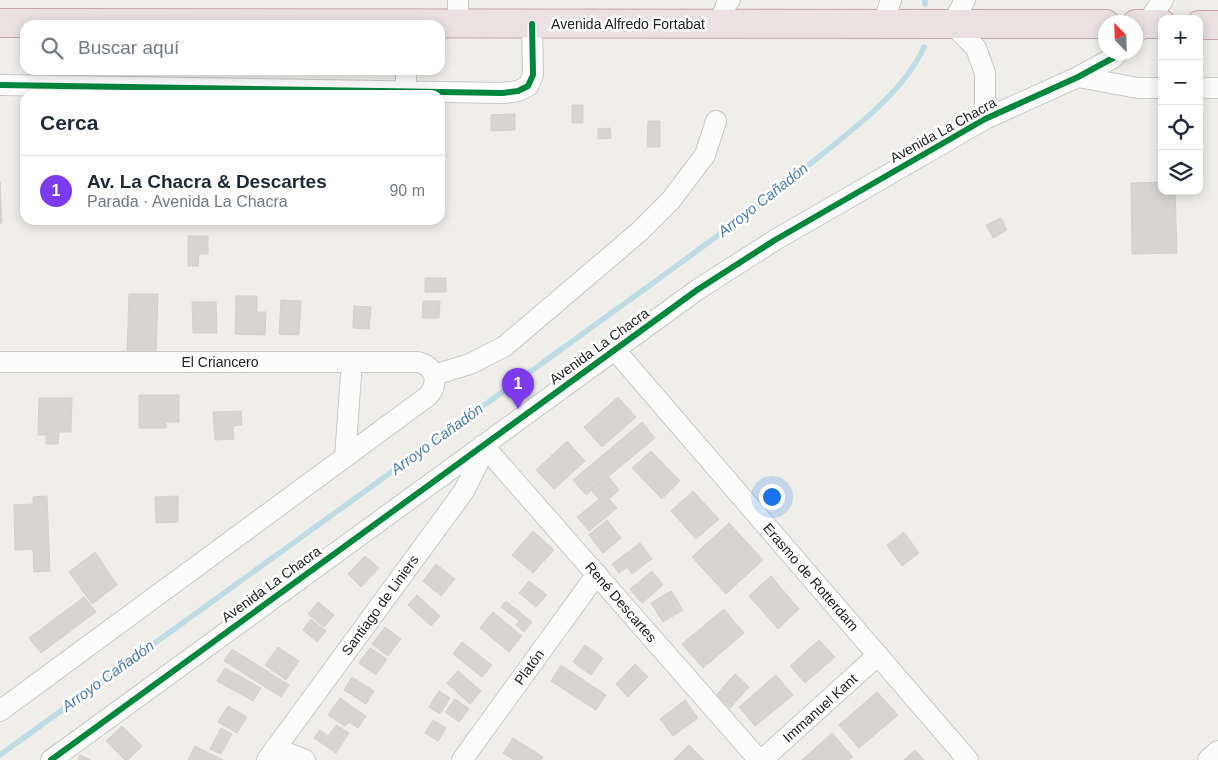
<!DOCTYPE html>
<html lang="es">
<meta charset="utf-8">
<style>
:root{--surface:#fff;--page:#f6f6f7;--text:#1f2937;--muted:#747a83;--line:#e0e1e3;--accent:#7c3aed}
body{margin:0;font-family:Arial,sans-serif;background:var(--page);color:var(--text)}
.controls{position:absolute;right:15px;top:15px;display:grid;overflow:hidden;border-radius:10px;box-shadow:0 2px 12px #0003}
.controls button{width:45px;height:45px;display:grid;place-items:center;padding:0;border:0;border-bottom:1px solid var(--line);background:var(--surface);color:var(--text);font:25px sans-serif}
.compass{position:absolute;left:1098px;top:15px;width:45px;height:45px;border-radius:50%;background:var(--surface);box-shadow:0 2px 12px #0003;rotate:337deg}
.you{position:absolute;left:771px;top:496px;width:18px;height:18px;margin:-12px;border:4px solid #fff;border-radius:50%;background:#1a73e8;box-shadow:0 0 0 8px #1a73e833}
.badge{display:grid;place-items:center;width:32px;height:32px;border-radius:50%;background:var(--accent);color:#fff;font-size:16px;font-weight:700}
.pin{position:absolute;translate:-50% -41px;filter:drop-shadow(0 1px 2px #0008)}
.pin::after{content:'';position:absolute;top:26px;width:18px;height:15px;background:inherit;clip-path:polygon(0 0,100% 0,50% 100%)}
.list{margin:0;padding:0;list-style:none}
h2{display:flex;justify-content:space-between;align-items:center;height:65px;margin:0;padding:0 20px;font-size:21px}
h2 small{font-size:16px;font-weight:400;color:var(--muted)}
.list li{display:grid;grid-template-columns:32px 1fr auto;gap:15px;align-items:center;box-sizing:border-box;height:70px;padding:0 20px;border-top:1px solid var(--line)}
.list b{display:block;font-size:19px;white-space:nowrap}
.list p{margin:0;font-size:16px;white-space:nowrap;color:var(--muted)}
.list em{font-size:16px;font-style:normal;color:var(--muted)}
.icon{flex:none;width:28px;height:28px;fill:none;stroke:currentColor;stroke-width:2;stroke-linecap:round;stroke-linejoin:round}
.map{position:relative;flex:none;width:1218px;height:760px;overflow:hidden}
.search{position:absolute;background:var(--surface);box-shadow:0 2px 12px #0003;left:20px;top:20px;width:425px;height:55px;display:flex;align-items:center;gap:12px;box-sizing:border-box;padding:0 18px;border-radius:15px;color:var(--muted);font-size:19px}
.panel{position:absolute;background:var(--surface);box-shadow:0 2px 12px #0003;left:20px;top:90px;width:425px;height:135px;border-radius:15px}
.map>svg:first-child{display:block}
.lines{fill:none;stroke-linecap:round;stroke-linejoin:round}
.stream{stroke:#bfdbe3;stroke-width:5.5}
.building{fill:#d7d4d2;stroke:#d3d0cc}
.minor-casing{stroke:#c9c8c7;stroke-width:22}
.highway-casing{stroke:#c5a2ac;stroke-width:30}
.minor{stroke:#fdfcfc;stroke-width:20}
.highway{stroke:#ece0e2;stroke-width:28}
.cycleway-casing{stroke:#fff;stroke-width:9}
.cycleway{stroke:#00873e;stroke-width:6}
.labels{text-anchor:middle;stroke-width:5;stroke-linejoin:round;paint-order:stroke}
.street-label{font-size:14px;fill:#222;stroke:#fff}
.water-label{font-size:15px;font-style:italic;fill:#4a7aab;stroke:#fff}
</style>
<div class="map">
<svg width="1218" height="760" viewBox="0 0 1218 760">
<rect width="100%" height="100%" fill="#f0eeeb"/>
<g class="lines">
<path class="stream" d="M925 4V0
M0 755C200 610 400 466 599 322 674 268 749 214 820 156 855 128 906 89 924 47"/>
</g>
<path class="building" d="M572 105H583V123H572Z
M515 114V130L491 131V115Z
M648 121H660V147H647Z
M610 128 611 138 598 139V129Z
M0 182 2 223H0Z
M1162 182V191H1175L1177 253 1132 254 1131 183Z
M1001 218 1007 230 993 238 986 225Z
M188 236H208V254H199L198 266H188Z
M425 278H446V292H425Z
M129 294H158L156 356 127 355Z
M236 296H257V312H266L265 335 235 334Z
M281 300 301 301 299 335 279 334Z
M423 301H440L439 318H422Z
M192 302H216L217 333H193Z
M354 306 371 307 369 329 353 328Z
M139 395H179V422H166V428H139Z
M618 397 636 417 602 447 584 427Z
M39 398H72L71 432H59L58 444H46V435H38Z
M241 411 242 425 233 426 234 439 215 440 213 412Z
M642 422 655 438 586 495 573 480Z
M567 441 585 461 554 489 536 470Z
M651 451 680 481 662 499 632 468Z
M608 476 619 490 609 499 617 508 589 531 577 517 599 499 591 490Z
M693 491 719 519 696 539 671 511Z
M47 496 50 571 34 572 33 549 15 550 14 505 33 504V497Z
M178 496V522L156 523 155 497Z
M607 520 621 538 603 553 589 535Z
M729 523 763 560 726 594 692 557Z
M533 531 554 550 533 573 512 555Z
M904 532 919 553 902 566 887 545Z
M640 543 652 559 632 574 627 567 619 573 612 564Z
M95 552 117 585 92 604 69 572Z
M365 556 379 568 361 587 348 574Z
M436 564 455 579 441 596 423 581Z
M652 571 663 585 642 603 630 589Z
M771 576 799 609 778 629 749 596Z
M529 581 547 595 536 607 519 593Z
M671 591 683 610 663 622 651 603Z
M417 595 440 616 431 626 408 605Z
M84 597 96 612 41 653 29 638Z
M506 601 532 622 524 632 516 625 519 621 501 607Z
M318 602 334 615 324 627 308 614Z
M724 609 744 633 703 668 682 644Z
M493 612 522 636 509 652 480 628Z
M311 619 326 631 317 642 303 630Z
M385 627 401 639 388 656 372 644Z
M819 640 835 657 805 683 790 666Z
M462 642 492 665 482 677 453 654Z
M585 645 603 658 591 675 573 662Z
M278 647 299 661 286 680 265 665Z
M370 648 387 659 376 675 359 663Z
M232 649 289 685 281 697 224 661Z
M635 664 648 677 628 697 616 684Z
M561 665 606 695 596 710 551 681Z
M225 668 261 688 253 701 217 681Z
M458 671 481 691 470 704 447 683Z
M735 674 749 687 730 708 716 695Z
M776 675 793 695 755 726 739 707Z
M352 677 374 691 366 704 344 690Z
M439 691 450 698 440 714 429 707Z
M877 692 898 715 859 748 839 725Z
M340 698 366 716 358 728 349 722 345 726 328 715Z
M455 699 469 709 459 722 445 712Z
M685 700 698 718 673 736 660 719Z
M228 706 247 717 237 733 218 722Z
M433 720 446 728 438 741 425 733Z
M336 725 349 733 336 753 314 738 320 730 328 736Z
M122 726 142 746 128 760H125L106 741Z
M221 728 232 734 221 754 210 749Z
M832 733 853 757 849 760H802Z
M513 738 543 757 541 760H514L503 753Z
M689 745 704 760H674Z
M195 746 223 760H188Z
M915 750 924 760H904Z
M80 755 91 760H78Z"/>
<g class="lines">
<g class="minor-casing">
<path id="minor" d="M458 0V24
M965 0 952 24 976 48 985 73V119
M719 24 727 3 730 0
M883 24 891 0
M1140 30 1146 24 1163 0
M1078 77 1138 88H1162
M0 85 503 93 518 91 528 86 533 75 532 24
M1199 88H1218
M406 91V70
M615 350 968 760
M0 362H418C435 367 440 382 428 396L0 711
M434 375 470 364 505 346 639 232 671 200 705 155 716 121
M483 445 759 760
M345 457 352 362
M275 748 305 760
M51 760 697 290 775 240 985 119 1078 77 1113 58 1118 52
M267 760 464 491 478 463 483 445
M462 760 597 574
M762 760 878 655
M1208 760 1218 751"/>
</g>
<g class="highway-casing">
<path id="highway" d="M0 23 1106 24
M1136 24H1162
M1199 25H1218"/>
</g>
<use href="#minor" class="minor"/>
<use href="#highway" class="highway"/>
<g class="cycleway-casing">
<path id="cycleway" d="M0 85 503 93 518 91 528 86 533 75 532 24
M51 760 697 290 775 240 985 119 1078 77 1113 58 1118 52"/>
</g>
<use href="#cycleway" class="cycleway"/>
</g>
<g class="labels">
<g class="street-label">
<text x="628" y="29">Avenida Alfredo Fortabat</text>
<text transform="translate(943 130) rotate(-29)" y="5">Avenida La Chacra</text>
<text transform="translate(599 346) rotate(-36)" y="5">Avenida La Chacra</text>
<text x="220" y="367">El Criancero</text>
<text transform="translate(811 577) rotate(49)" y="5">Erasmo de Rotterdam</text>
<text transform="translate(271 584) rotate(-36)" y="5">Avenida La Chacra</text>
<text transform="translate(621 602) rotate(49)" y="5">René Descartes</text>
<text transform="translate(380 605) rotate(-54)" y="5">Santiago de Liniers</text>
<text transform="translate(529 667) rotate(-54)" y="5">Platón</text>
<text transform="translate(820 708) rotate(-42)" y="5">Immanuel Kant</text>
</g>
<g class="water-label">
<text transform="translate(763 200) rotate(-38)" y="5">Arroyo Cañadón</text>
<text transform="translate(437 439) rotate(-36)" y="5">Arroyo Cañadón</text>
<text transform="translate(108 676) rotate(-36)" y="5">Arroyo Cañadón</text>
</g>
</g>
</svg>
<div class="controls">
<button>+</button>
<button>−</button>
<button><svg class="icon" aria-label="locate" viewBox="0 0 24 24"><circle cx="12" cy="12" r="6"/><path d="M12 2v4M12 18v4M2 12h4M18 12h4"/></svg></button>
<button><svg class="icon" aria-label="layers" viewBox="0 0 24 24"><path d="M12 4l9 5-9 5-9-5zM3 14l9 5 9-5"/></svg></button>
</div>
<svg class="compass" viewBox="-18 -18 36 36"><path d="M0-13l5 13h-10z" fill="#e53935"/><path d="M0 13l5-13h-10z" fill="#747a83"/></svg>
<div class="you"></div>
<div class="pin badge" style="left:518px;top:409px">1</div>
<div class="search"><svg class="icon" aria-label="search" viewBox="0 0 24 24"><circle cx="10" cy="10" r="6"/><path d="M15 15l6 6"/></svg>Buscar aquí</div>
<section class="panel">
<h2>Cerca<small></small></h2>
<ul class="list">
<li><span class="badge">1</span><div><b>Av. La Chacra &amp; Descartes</b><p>Parada · Avenida La Chacra</p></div><em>90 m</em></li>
</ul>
</section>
</div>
